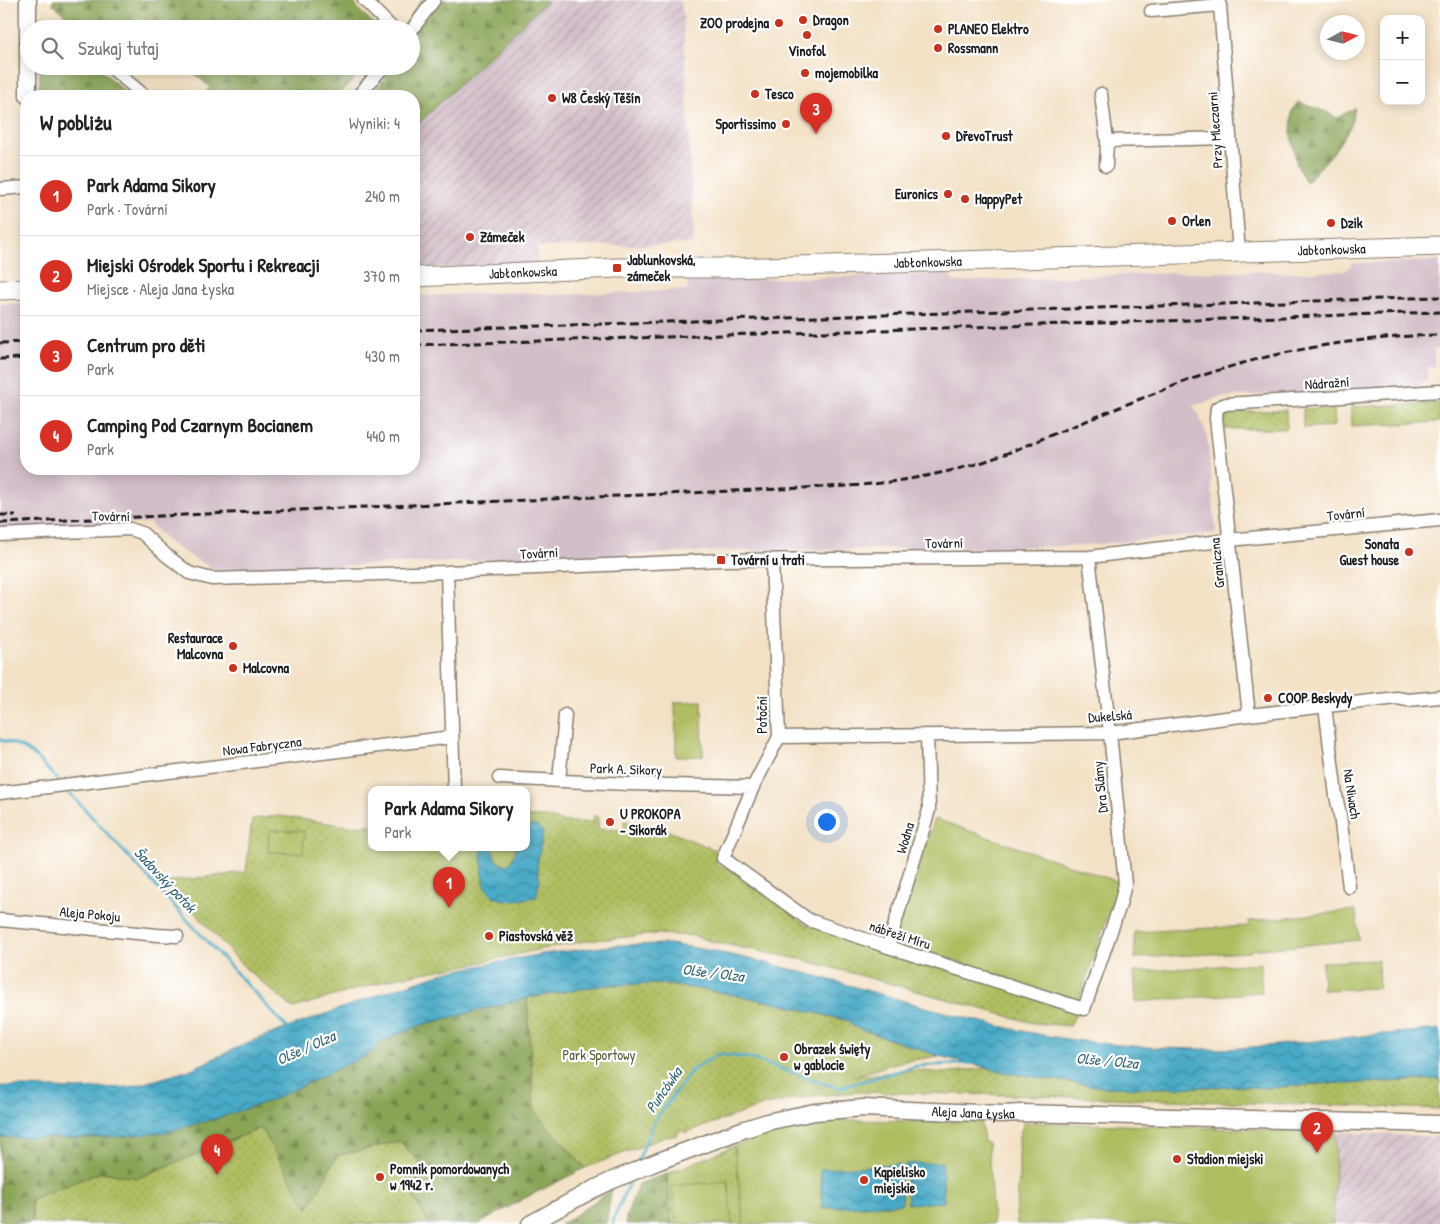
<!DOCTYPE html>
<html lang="pl">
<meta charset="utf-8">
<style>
:root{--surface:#fff;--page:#f6f6f6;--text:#222;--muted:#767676;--line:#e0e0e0;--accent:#d93025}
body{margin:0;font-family:"Patrick Hand",sans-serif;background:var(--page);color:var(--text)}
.controls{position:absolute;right:15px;top:15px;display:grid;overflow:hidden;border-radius:10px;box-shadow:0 2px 12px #0003}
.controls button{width:45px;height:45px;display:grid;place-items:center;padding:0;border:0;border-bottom:1px solid var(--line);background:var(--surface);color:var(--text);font:25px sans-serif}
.compass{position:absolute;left:1320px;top:15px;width:45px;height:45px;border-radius:50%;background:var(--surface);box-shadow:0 2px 12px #0003;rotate:83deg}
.you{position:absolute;left:826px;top:821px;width:18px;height:18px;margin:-12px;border:4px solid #fff;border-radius:50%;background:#1a73e8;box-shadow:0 0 0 8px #1a73e833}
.badge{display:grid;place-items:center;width:32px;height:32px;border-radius:50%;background:var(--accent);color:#fff;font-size:16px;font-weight:700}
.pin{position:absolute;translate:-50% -41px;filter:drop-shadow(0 1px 2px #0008)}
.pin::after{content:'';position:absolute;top:26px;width:18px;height:15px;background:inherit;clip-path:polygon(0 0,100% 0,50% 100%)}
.popup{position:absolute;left:368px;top:786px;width:162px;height:65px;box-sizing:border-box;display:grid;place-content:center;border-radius:10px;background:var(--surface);filter:drop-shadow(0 1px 4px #0005);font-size:16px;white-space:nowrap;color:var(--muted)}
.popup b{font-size:19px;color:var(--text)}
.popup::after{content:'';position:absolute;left:50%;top:100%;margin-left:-10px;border:10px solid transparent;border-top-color:var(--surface)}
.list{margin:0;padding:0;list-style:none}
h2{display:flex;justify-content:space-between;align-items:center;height:65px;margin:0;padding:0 20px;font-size:21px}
h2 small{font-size:16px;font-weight:400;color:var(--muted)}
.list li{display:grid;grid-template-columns:32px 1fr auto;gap:15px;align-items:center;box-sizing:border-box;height:80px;padding:0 20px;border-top:1px solid var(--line)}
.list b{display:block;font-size:19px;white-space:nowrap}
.list p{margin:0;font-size:16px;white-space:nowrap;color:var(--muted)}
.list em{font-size:16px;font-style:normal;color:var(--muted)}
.icon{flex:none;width:28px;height:28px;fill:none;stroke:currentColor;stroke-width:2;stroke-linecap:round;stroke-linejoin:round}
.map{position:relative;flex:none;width:1440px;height:1224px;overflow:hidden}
.search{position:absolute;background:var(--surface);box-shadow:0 2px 12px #0003;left:20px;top:20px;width:400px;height:55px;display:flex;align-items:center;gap:12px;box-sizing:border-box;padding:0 18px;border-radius:28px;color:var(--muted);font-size:19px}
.panel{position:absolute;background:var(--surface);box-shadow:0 2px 12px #0003;left:20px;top:90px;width:400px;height:385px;border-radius:20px}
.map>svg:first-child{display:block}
.industrial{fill:url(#industrial-furrows)}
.railway{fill:#d2bdc8}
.grass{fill:url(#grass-dots);stroke:#656c3e}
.forest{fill:url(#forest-firs);stroke:#536039}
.pitch{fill:#aebd60;stroke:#656c3e}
.water{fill:url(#water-waves);stroke:#326372}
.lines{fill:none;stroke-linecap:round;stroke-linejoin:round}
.stream{stroke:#48aac7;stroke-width:3}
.minor-casing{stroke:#887e70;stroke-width:15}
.tertiary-casing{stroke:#887e70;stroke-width:19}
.secondary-casing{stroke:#887e70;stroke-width:21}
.minor{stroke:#fff;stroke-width:12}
.tertiary{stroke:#fff;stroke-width:16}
.secondary{stroke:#fff;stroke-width:19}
.rail{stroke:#1c1c1c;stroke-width:3;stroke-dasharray:8 4;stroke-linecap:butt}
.poi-dot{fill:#c8321e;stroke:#fff;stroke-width:2}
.labels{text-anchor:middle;stroke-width:4.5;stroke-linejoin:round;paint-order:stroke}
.poi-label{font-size:14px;font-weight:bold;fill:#1c1c1c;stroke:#fff;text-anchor:start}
.street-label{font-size:14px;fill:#1c1c1c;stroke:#fff}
.park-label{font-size:14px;fill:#565c37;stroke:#fff}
.water-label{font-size:15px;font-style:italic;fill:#326372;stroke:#fff}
</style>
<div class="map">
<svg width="1440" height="1224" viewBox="0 0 1440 1224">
<defs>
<pattern id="industrial-furrows" width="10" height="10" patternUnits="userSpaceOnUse" patternTransform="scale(1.25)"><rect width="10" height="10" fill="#d2bdc8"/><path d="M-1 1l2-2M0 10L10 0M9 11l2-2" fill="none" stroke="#b4a2ab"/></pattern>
<pattern id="grass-dots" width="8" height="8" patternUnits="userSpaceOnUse" patternTransform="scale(1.25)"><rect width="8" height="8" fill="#aebd60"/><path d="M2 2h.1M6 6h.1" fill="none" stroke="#95a253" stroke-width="1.8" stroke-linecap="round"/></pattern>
<pattern id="forest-firs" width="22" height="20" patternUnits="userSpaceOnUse" patternTransform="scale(1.25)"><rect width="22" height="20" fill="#8aa456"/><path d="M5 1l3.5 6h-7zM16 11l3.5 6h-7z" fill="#708546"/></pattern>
<pattern id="water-waves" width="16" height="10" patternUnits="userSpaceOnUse" patternTransform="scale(1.25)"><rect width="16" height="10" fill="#48aac7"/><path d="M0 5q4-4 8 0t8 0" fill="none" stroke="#3b8aa1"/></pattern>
</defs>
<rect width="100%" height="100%" fill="#fff"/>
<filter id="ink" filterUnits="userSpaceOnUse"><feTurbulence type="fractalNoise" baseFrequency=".02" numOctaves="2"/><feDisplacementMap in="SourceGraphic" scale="10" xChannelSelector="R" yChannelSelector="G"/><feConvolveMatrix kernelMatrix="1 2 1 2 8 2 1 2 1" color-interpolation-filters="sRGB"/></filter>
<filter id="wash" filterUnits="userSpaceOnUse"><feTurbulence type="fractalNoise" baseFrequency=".0096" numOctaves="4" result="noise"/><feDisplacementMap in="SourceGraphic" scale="20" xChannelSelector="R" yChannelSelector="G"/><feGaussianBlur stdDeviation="1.12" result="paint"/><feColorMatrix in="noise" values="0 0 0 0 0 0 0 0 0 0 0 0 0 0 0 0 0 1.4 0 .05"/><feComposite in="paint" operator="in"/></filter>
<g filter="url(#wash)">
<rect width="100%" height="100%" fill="#f3e1c5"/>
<path class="industrial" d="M548 0H680L683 15 694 244 537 247 538 264 414 269V128Z
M1336 1132 1440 1137V1224H1333Z"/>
<path class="railway" d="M1440 261V349H1434V367H1428V377L1418 387 1222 397 1193 406 1198 413 1207 436 1216 533 1079 546 727 551 216 571 169 543 150 523 0 530V304L26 303V469H414V288L424 296 517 292 557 295 687 290 689 281 948 274 954 282 1192 272 1195 273 1271 271 1277 273 1345 271 1353 263Z"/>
<path class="grass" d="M1440 403V422L1352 426 1351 407Z
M1334 407 1335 426 1303 428V409Z
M1286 410 1287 429H1225L1223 413Z
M279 816 349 826 371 825 372 847H526L527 817H547L563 822H593L594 816H598V829L624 830V821L661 828 718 851 716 864 733 870 805 924 1077 1011 1070 1026 1033 1023 804 960 713 942 694 936 658 934 585 941 542 949 468 965 399 977 293 1008 246 969 167 882 246 872 252 819Z
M660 984 707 990 772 1002 849 1021 854 1027 939 1056 900 1062 854 1076 915 1070 943 1073 988 1068 1009 1073 1102 1087 1156 1088 1237 1086 1267 1088 1331 1083 1346 1084 1440 1079V1109L1011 1095 855 1092 805 1097 765 1105 685 1133 684 1130 677 1132 678 1135 665 1137 585 1168 534 1110 527 998 605 985Z
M261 1128 337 1156 400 1141 424 1167 405 1183 429 1224H41L33 1221 31 1199 102 1172 138 1178Z
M734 1146 744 1224H671L667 1174Z"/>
<path class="forest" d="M54 0H352L361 12 380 29H80L52 3Z
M421 0H548L414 128V96H371L395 66H411V29H402Z
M40 66H97L127 94 128 96H39Z
M186 66H364L339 96H203L210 87Z
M1298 102 1327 112 1337 118 1355 108 1350 127 1333 153 1306 183 1297 165 1291 134 1292 111Z
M527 998 534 1110 585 1168 525 1198 479 1224H429L405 1183 423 1167 400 1141 337 1156 308 1209 261 1128 138 1178 101 1172 31 1199 33 1221C22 1224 11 1224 0 1220V1137L84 1138 371 1053 380 1042 421 1025Z
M667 1174 671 1224H626V1217L638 1184Z
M612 1189 606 1224H560L567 1221Z"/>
<path class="pitch" d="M702 701 703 756 676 757 675 702Z
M935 819 1119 882 1078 1003 894 940Z
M269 830 304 831 303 853 268 852Z
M1356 910 1359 940 1250 950V952L1135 958 1134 932 1249 926V921Z
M1378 960 1379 988 1323 990 1322 962Z
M1260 963 1262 992 1136 1002 1134 972Z
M840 1120 981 1122 984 1142 988 1143 993 1224H744L734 1146C769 1133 802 1124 840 1120Z
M1024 1122 1336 1132 1333 1224H1017L1016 1214 1019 1180V1137Z
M728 1181 732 1224H676L672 1186Z"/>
<path class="water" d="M527 826H537L543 832 537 867 540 880 536 897C513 901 486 907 483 875 482 866 482 856 481 847H492C495 859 494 864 509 865L516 851 515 847H526Z
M670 944C799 962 920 1013 1048 1036 1097 1044 1148 1048 1197 1049 1236 1050 1276 1045 1315 1041 1356 1036 1398 1033 1440 1029V1079L1346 1084 1331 1083 1267 1088 1237 1086 1156 1088 1102 1087 1009 1073 939 1056 854 1027 849 1021 772 1002 707 990 660 984 605 985 527 998 421 1025 380 1042 371 1053 272 1100 221 1117 167 1132 126 1136 84 1138 0 1137V1086L76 1089 130 1087 187 1071 249 1042 394 989 446 972 542 954 619 945Z
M942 1162 944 1202 908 1204 905 1164Z
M900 1164 902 1204 822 1208 820 1169Z"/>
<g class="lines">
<path class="stream" d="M0 740C30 746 39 760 59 782
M65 788 290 1031
M637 1163 655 1120 692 1070 718 1054 750 1058 838 1088 917 1066 972 1063
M613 1224 614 1218 631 1178"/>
</g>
</g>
<g filter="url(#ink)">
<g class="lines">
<g class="minor-casing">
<path id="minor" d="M364 0 393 29
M1151 11 1220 5 1239 253
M411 31 434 0
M109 66 145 96
M1101 94 1107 141 1106 166
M358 96 384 66
M1107 141 1230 138
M0 189 26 187
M0 535 130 529 142 533 166 555 189 573 212 579 447 572 721 560 1089 557 1229 540 1440 520
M772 560 779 737 753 787 723 858 809 920 882 945 1084 1009 1120 905 1125 884 1110 733 1089 557
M447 572 454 789
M1325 706 1336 796 1340 815 1349 887
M1249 715 1216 418 1217 408 1221 406 1226 404 1440 391
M779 737 1110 733 1249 715 1397 698 1408 700 1440 697
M499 778 629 784 753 787
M559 781 565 715
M0 793 452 737
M0 920 158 935 177 936
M888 947 929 810 927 735"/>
</g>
<g class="tertiary-casing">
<g id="tertiary">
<path d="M28 0V96"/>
<path id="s1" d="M530 1224 592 1190 613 1180 659 1161 742 1130 771 1121 815 1112 863 1108 1002 1114 1021 1113 1440 1124"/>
</g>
</g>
<g class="secondary-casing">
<g id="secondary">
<path id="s2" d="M414 277 617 268H731L1440 246"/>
<path d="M0 290 26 289"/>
</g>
</g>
<use href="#minor" class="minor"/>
<use href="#tertiary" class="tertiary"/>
<use href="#secondary" class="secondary"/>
<path class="rail" d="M414 330 1440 297
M0 343 26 342
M414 345 1440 312
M0 359 26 358
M0 515H16
M0 523 848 486C894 483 939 475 983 462 1004 455 1025 446 1046 437 1097 417 1147 395 1198 377 1276 350 1358 337 1440 335"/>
</g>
</g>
<g class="poi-dot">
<circle cx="803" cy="20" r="5"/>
<circle cx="779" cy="23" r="5"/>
<circle cx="938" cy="29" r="5"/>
<circle cx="807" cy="35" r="5"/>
<circle cx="938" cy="48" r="5"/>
<circle cx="805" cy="73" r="5"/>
<circle cx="755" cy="94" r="5"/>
<circle cx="552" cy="98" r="5"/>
<circle cx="786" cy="124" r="5"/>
<circle cx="946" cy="136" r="5"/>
<circle cx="948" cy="194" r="5"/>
<circle cx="965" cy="199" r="5"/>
<circle cx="1172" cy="221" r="5"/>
<circle cx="1331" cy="223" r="5"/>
<circle cx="470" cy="237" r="5"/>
<rect x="612" y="263" width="10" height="10" rx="2.5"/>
<circle cx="1409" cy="552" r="5"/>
<rect x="716" y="555" width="10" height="10" rx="2.5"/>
<circle cx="233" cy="646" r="5"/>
<circle cx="233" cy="668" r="5"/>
<circle cx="1268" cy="698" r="5"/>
<circle cx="610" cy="822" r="5"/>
<circle cx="489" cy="936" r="5"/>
<circle cx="784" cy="1057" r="5"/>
<circle cx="1177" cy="1159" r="5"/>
<circle cx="380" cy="1177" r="5"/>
<circle cx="864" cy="1180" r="5"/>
</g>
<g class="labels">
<g class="poi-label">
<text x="813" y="25">Dragon</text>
<text x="769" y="28" text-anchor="end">ZOO prodejna</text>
<text x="948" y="34">PLANEO Elektro</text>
<text x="948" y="53">Rossmann</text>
<text x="807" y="56" text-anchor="middle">Vinofol</text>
<text x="815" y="78">mojemobilka</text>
<text x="765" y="99">Tesco</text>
<text x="562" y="103">W8 Český Těšín</text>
<text x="776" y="129" text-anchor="end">Sportissimo</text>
<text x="956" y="141">DřevoTrust</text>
<text x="938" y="199" text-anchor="end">Euronics</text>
<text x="975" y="204">HappyPet</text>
<text x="1182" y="226">Orlen</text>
<text x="1341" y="228">Dzik</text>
<text x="480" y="242">Zámeček</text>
<text x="627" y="265">Jablunkovská,<tspan x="627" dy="16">zámeček</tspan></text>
<text x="1399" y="549" text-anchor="end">Sonata<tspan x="1399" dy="16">Guest house</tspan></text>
<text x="731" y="565">Tovární u trati</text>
<text x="223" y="643" text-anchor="end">Restaurace<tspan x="223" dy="16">Malcovna</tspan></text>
<text x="243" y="673">Malcovna</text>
<text x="1278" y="703">COOP Beskydy</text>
<text x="620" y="819">U PROKOPA<tspan x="620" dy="16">- Sikorák</tspan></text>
<text x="499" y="941">Piastovská věž</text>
<text x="794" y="1054">Obrazek święty<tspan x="794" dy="16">w gablocie</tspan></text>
<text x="1187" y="1164">Stadion miejski</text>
<text x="390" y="1174">Pomnik pomordowanych<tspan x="390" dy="16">w 1942 r.</tspan></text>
<text x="874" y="1177">Kąpielisko<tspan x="874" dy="16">miejskie</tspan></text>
</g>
<g class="street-label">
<text transform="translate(1215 130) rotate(-94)" y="5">Przy Mleczarni</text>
<text dy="5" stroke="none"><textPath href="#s2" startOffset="918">Jabłonkowska</textPath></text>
<text dy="5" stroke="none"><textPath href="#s2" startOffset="514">Jabłonkowska</textPath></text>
<text dy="5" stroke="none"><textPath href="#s2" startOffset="109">Jabłonkowska</textPath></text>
<text transform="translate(1327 383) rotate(-4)" y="5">Nádražní</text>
<text transform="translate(1346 514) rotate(-6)" y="5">Tovární</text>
<text transform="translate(111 516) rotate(1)" y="5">Tovární</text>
<text transform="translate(944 543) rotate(-1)" y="5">Tovární</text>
<text transform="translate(539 553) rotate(-3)" y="5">Tovární</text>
<text transform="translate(1217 563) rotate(-96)" y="5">Graniczna</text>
<text transform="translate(762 715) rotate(-90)" y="5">Potoční</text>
<text transform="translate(1110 716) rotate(-4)" y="5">Dukelská</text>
<text transform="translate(262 746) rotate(-7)" y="5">Nowa Fabryczna</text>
<text transform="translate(626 769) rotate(2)" y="5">Park A. Sikory</text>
<text transform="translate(1100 787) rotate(-96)" y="5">Dra Slámy</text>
<text transform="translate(1352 794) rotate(81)" y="5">Na Niwach</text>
<text transform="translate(905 838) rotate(-73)" y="5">Wodna</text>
<text transform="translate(90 914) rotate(5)" y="5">Aleja Pokoju</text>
<text transform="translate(900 935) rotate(18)" y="5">nábřeží Míru</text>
<text dy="5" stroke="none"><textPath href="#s1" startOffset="466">Aleja Jana Łyska</textPath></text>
</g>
<g class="park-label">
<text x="599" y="1060">Park Sportowy</text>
</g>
<g class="water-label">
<text transform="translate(165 880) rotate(47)" y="5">Šadovský potok</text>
<text transform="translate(713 973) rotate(7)" y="5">Olše / Olza</text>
<text transform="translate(306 1048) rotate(-24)" y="5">Olše / Olza</text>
<text transform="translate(1107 1061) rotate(5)" y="5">Olše / Olza</text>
<text transform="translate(664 1090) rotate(-55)" y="5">Puńcówka</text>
</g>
</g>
</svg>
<div class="controls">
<button>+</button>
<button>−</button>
</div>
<svg class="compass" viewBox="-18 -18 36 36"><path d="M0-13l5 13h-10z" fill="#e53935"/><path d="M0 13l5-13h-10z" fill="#767676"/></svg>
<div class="you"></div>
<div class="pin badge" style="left:449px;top:908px">1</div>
<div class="popup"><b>Park Adama Sikory</b>Park</div>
<div class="pin badge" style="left:1317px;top:1153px">2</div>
<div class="pin badge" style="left:816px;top:134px">3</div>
<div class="pin badge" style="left:217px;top:1175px">4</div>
<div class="search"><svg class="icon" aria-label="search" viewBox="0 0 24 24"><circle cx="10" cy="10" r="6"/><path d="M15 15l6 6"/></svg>Szukaj tutaj</div>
<section class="panel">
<h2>W pobliżu<small>Wyniki: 4</small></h2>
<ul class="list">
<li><span class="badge">1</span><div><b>Park Adama Sikory</b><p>Park · Tovární</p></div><em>240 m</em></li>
<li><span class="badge">2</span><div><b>Miejski Ośrodek Sportu i Rekreacji</b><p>Miejsce · Aleja Jana Łyska</p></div><em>370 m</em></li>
<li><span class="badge">3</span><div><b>Centrum pro děti</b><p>Park</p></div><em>430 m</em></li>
<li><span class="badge">4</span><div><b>Camping Pod Czarnym Bocianem</b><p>Park</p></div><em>440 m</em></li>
</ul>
</section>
</div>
